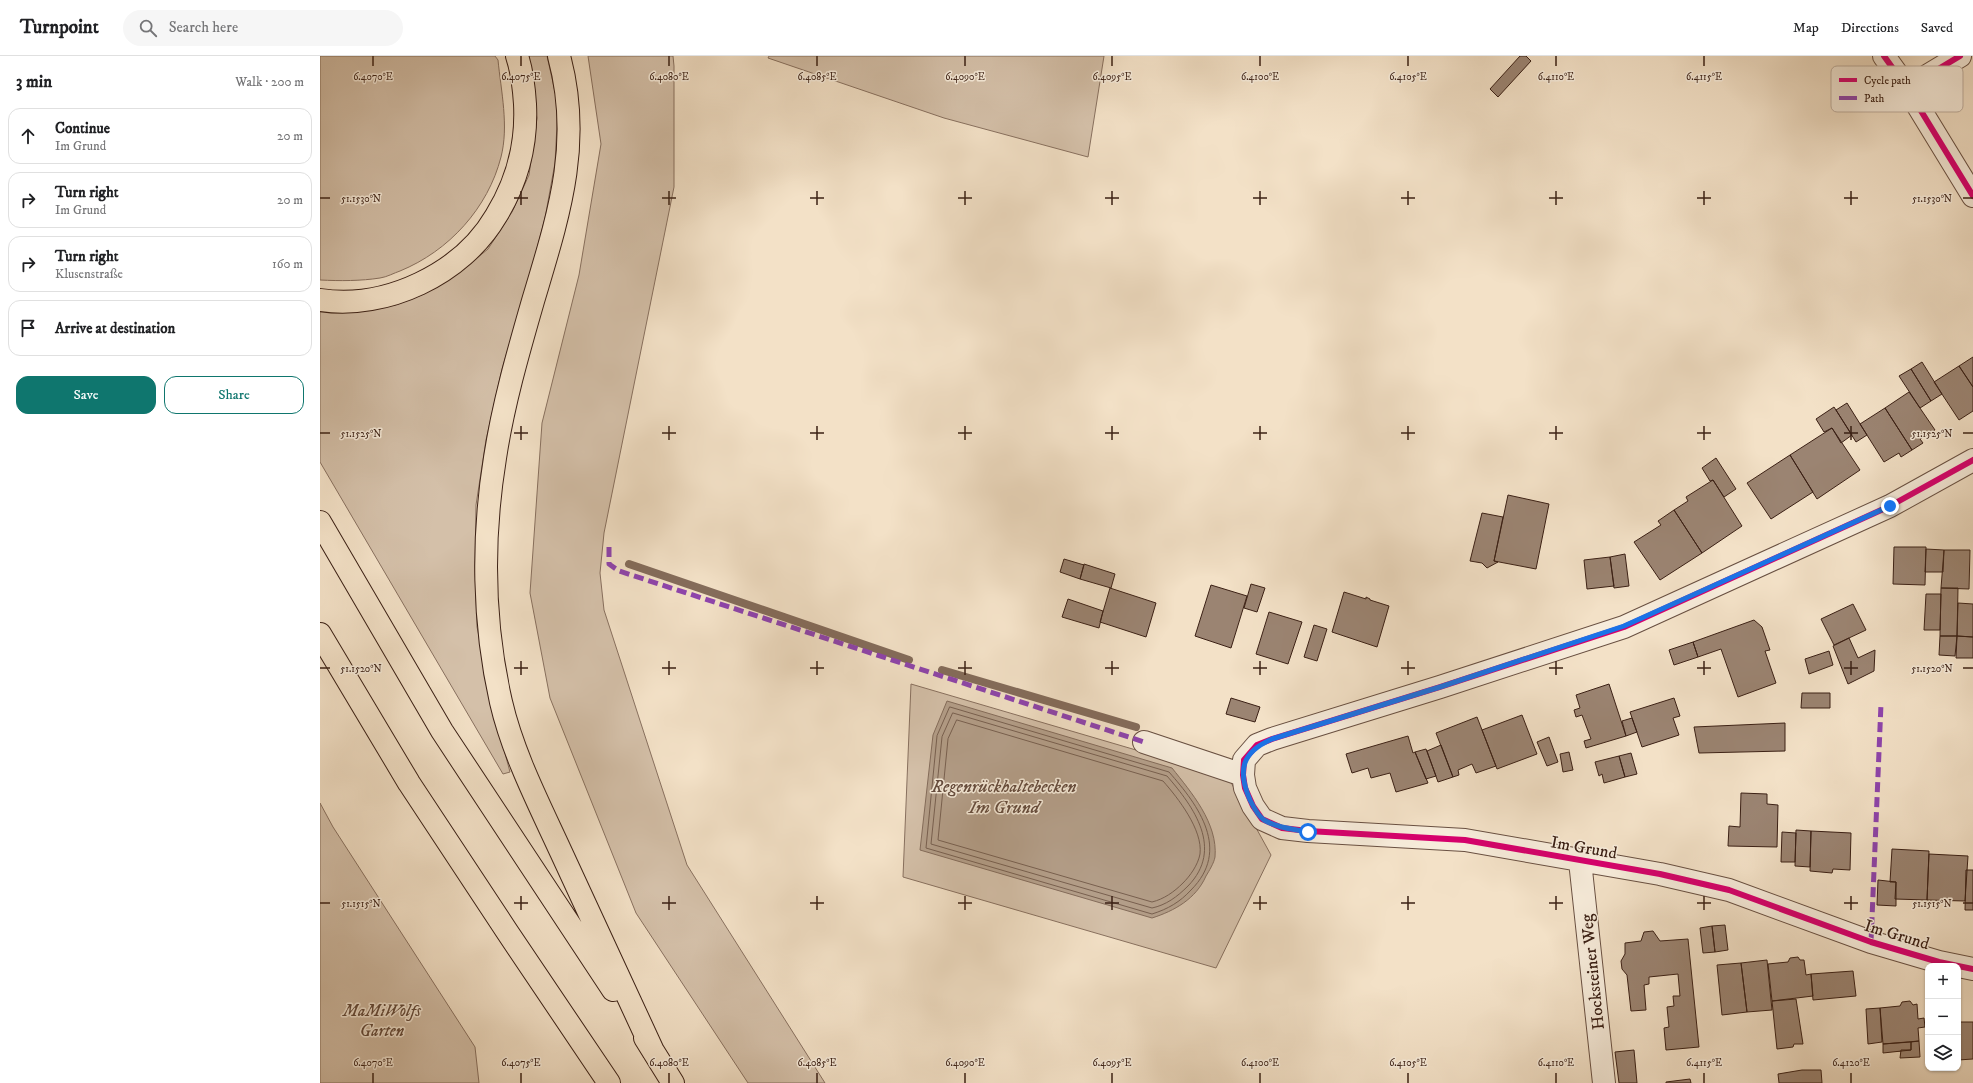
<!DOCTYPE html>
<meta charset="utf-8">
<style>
:root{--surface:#fff;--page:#f6f6f6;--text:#202124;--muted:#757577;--line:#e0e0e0;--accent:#0f766e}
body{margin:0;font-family:"IM FELL DW Pica",serif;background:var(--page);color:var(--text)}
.controls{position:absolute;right:12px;bottom:12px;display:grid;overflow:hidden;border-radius:8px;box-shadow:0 1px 3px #0004}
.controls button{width:36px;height:36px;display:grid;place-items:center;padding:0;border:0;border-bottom:1px solid var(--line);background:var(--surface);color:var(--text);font:20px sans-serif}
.stop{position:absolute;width:12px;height:12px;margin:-9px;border:3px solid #1a73e8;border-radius:50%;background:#fff}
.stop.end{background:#1a73e8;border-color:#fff;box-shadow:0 1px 4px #0008}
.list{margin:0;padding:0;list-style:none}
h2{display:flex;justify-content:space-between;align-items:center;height:52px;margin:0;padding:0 16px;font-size:17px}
h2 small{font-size:13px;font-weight:400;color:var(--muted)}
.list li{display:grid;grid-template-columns:26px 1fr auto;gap:12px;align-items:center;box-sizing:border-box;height:56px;margin:0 8px 8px;padding:0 8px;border:1px solid var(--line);border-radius:12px}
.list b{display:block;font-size:15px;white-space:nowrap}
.list p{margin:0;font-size:13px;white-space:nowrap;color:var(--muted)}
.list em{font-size:13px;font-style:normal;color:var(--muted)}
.actions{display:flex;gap:8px;padding:12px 16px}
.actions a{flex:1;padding:9px 0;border:1px solid var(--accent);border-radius:12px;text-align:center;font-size:14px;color:var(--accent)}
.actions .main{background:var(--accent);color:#fff}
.icon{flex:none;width:22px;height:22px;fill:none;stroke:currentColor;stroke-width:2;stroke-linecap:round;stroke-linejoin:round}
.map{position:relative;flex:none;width:1653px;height:1027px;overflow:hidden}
header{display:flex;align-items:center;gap:24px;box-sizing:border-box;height:56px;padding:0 20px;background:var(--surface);border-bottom:1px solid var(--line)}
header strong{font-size:19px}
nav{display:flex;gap:22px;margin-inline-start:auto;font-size:14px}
.search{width:280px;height:36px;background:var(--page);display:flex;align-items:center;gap:10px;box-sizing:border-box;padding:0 14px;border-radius:22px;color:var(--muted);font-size:15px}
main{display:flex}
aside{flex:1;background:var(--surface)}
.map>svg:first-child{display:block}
.green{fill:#d4c0a9;stroke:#88705f}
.water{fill:#b49f8a;stroke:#846c5b}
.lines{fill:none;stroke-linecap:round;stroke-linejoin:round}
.shore{stroke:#786050;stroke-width:1}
.stream{stroke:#846c5b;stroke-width:8}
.building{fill:#9b8472;stroke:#3b2015}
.minor-casing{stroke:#695042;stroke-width:24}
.highway-casing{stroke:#3b2015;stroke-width:24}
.minor{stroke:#f7ecdb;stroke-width:22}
.highway{stroke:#f3e1c7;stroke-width:22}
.quiet{stroke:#8e44ad;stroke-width:5;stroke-dasharray:10 5;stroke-linecap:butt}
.cycleway-casing{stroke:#f7ecdb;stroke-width:8}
.cycleway{stroke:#d6006c;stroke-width:6}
.route{stroke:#1a73e8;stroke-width:5}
.ticks{fill:none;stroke:#3b2015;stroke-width:1.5}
.labels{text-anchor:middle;stroke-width:3;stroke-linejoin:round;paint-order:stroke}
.street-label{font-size:17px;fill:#3b2015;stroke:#f7ecdb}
.park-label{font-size:17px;font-style:italic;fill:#61483a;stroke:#f7ecdb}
.water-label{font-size:18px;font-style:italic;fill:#654c3e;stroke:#f7ecdb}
.key{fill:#f7ecdb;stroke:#bfafa0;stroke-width:1}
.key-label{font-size:11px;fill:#3b2015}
.ticks-label{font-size:10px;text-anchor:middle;fill:#3b2015;stroke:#f7ecdb;stroke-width:3;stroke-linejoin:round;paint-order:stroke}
</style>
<header>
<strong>Turnpoint</strong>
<div class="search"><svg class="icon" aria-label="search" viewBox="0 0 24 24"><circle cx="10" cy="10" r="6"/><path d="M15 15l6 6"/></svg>Search here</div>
<nav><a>Map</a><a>Directions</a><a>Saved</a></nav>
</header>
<main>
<aside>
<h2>3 min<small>Walk · 200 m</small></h2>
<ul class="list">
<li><svg class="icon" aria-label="ahead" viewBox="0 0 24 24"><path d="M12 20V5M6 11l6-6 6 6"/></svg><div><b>Continue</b><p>Im Grund</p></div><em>20 m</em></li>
<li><svg class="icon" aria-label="right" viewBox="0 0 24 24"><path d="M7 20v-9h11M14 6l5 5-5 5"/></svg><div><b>Turn right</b><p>Im Grund</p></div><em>20 m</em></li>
<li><svg class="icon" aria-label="right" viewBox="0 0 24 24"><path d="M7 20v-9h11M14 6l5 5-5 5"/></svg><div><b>Turn right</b><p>Klusenstraße</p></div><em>160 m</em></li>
<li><svg class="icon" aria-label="arrive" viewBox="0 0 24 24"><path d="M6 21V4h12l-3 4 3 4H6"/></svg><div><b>Arrive at destination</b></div></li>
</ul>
<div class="actions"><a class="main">Save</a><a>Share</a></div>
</aside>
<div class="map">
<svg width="1653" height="1027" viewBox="0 0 1653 1027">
<rect width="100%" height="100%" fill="#f3e1c7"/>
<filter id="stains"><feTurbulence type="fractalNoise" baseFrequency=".005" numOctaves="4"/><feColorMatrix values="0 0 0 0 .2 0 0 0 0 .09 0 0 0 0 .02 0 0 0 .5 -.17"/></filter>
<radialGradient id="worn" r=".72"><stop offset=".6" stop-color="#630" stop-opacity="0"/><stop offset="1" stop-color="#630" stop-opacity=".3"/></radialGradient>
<path class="green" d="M0 0H175L178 4C181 35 189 70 181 101 168 152 129 195 80 215 74 217 67 221 60 222 41 225 20 225 0 224Z
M206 0H227L238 49 235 107 225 162 209 223 182 313 166 384 156 449 155 509 157 571 178 671 190 716 183 718 0 406V254L31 255 75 249 104 238 141 215 168 193 192 156 209 119 217 62Z
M268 0H353L354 10V131L284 477 280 517 284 554 367 809 505 1027H428L316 857 230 642 210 537 222 367 259 219 281 88Z
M449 0H784L768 101 624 62 448 2Z
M591 628 908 721 951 799 896 912 583 821Z
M0 747 13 771 155 991 159 1027H0Z"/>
<path class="water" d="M627 645 852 712C871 736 898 767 895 801 894 807 889 815 886 820 876 843 854 855 832 862L600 794 613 679Z"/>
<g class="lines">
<path class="shore" d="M630 651 849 716C879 750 911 794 871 834 860 846 848 853 832 858L606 792 617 680Z
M633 657 847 720C874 751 904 793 868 830 857 841 846 849 832 852L611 788 622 681Z
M637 664 843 725C858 742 883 774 880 798 878 809 870 820 863 827 854 836 844 843 832 846L618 784 628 683Z"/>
<path class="stream" d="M309 508 589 604
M622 614 816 671"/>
</g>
<path class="building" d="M1200 0H1206L1211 5 1178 41 1170 33Z
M1653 301V331L1639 310Z
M1602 306 1622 338 1611 345 1591 313Z
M1639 310 1653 331V355L1639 364 1614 326Z
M1591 313 1611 345 1600 352 1579 320Z
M1589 336 1615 374 1600 383 1603 387 1592 394 1565 352Z
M1527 347 1547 379 1536 386 1516 354Z
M1514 351 1532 379 1521 387 1512 372 1504 376 1496 363Z
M1565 352 1592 394 1581 401 1579 397 1564 406 1540 368Z
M1512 372 1540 414 1497 443 1470 399Z
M1470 399 1493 436 1451 463 1427 427Z
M1396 402 1416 433 1404 441 1393 424 1390 425 1382 412Z
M1393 424 1422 470 1382 497 1354 454 1368 445 1366 441Z
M1188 439 1229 448 1216 513 1174 505Z
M1354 454 1382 497 1340 524 1314 486 1341 469 1338 465Z
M1162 457 1183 461 1174 505 1178 506 1167 512 1162 507 1150 505Z
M1574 491H1606L1605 529 1573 528Z
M1606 493 1624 494 1623 516H1605Z
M1624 494H1650L1649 533 1621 532Z
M1305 498 1309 530 1294 532 1290 501Z
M1290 501 1294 530 1267 533 1264 504Z
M744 503 764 509 760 523 740 516Z
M764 508 795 518 791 532 760 523Z
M931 528 945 532 937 556 924 552Z
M891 529 927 540 911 592 875 580Z
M790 532 836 547 826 581 780 566Z
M1621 532H1638L1637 580H1620Z
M1024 536 1046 543V541L1050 543V544L1069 550 1057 591 1012 576Z
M1606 538H1621L1620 574H1604Z
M748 543 783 555 779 572 742 561Z
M1638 547 1653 548V581L1637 580Z
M1533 548 1546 574 1514 589 1501 563Z
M949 556 982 566 968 608 936 598Z
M1434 564 1442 571 1450 594 1445 595 1456 627 1418 641 1401 593 1378 601 1373 586Z
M994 569 1007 573 997 605 984 601Z
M1620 580H1637L1635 600 1619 599Z
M1637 580 1653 581V602H1636Z
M1529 582 1538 602 1555 594 1554 615 1528 628 1513 590Z
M1373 586 1378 601 1354 609 1349 594Z
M1509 595 1513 609 1489 618 1485 603Z
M1289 628 1306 680 1266 692 1264 685 1271 683 1262 659 1256 661 1254 654 1260 652 1256 639Z
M1482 637H1510V652H1481Z
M911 642 940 651 935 666 906 658Z
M1354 642 1360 660 1353 662 1359 679 1322 691 1310 656Z
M1202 659 1217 698 1177 713 1162 674Z
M1157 661 1176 710 1156 717 1152 708 1138 714 1139 719 1133 721 1116 677Z
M1312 662 1317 676 1306 680 1302 665Z
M1465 667V695L1379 697 1374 671Z
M1088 680 1093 697 1095 696 1108 727 1076 736 1070 717 1051 722 1048 712 1032 717 1026 698Z
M1229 681 1238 706 1227 710 1217 686Z
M1121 689 1133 721 1118 726 1107 695Z
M1106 693 1116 720 1106 723 1095 696Z
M1249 696 1253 714 1243 716 1240 698Z
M1311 697 1317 718 1305 721 1299 700Z
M1299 700 1305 721 1284 727 1282 718 1279 720 1275 706Z
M1421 737 1447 738V748L1458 749 1457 791 1408 790 1409 770 1420 771Z
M1476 774 1491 775 1490 811 1475 810Z
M1491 775 1531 777 1530 814 1513 813 1512 817 1490 815Z
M1462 776 1476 777 1475 806H1461Z
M1572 793 1609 795 1607 844 1575 843 1576 826H1570Z
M1609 798 1648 800 1645 845 1607 844Z
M1646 814H1653V854H1645Z
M1558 824 1576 826V850L1557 849Z
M1405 869 1408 894 1395 896 1392 870Z
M1392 870 1395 896 1383 897 1380 872Z
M1333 875 1340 885 1368 883 1379 991 1346 994 1344 972 1349 971 1347 951 1354 950 1353 940H1360L1358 918 1329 921V928L1324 929 1326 954 1311 955 1307 919 1302 913 1301 905 1305 898V887L1321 885 1324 876Z
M1478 901 1480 904H1484L1486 919 1491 918 1493 940 1452 945 1448 908 1468 906 1470 902Z
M1447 904 1452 954 1427 956 1421 907Z
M1421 907 1427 956 1402 959 1397 909Z
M1533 915 1536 940 1493 944 1491 918Z
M1476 943 1483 988H1474L1473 991 1457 993 1452 945Z
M1590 945 1593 949 1597 948 1598 963 1604 962 1605 971 1598 972 1599 985 1563 988 1560 952 1580 950 1582 946Z
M1560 952 1562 986 1548 988 1546 953Z
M1638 966H1653V1003L1638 1004Z
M1599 985 1600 1001 1580 1002 1581 994H1591V986Z
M1591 986V994L1563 997V988Z
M1314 994 1317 1027H1299L1295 996Z
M1482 1014H1501L1502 1027H1459L1458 1018Z
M1370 1023 1371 1027H1346V1026Z"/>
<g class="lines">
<g class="minor-casing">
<path id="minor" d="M1564 0 1587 32 1653 140
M1587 32 1640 0
M1653 404 1570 450 1304 571 1120 631 952 683 937 689 924 704 923 719 925 732 933 750 942 763 962 772 988 775 1145 784 1340 818 1409 834 1551 886 1619 906 1653 913
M824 686 923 719
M1260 805 1284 1027"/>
</g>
<g class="highway-casing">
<path id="highway" d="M239 0C263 88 238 161 213 245 198 297 183 349 175 402 162 482 163 567 181 646 193 698 219 748 241 796 272 862 302 929 333 995
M0 244C66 254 142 218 176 160 197 126 207 87 205 48 204 32 202 15 197 0
M0 466 122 675 293 934
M0 578 89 727 186 874 289 1027
M325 982 353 1027"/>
</g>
<use href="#minor" class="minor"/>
<use href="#highway" class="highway"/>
<path class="quiet" d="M289 491V508L299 515 824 686
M1551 886 1561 648"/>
<g class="cycleway-casing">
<path id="cycleway" d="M1564 0 1587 32 1653 140
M1587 32 1640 0
M1653 404 1570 450 1304 571 1120 631 952 683 937 689 924 704 923 719 925 732 933 750 942 763 962 772 988 775 1145 784 1340 818 1409 834 1551 886 1619 906 1653 913"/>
</g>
<use href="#cycleway" class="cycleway"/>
</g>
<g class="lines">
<path class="route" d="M988 776C973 773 958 772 944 764 938 760 933 750 930 744 917 714 922 696 952 683L1120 631 1304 570 1570 450"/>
</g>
<path class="ticks" d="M53 0V10M201 0V10M349 0V10M497 0V10M645 0V10M792 0V10M940 0V10M1088 0V10M1236 0V10M1384 0V10M201 135V149M349 135V149M497 135V149M645 135V149M792 135V149M940 135V149M1088 135V149M1236 135V149M1384 135V149M1531 135V149M0 142H10M194 142H208M342 142H356M490 142H504M638 142H652M785 142H799M933 142H947M1081 142H1095M1229 142H1243M1377 142H1391M1524 142H1538M1643 142H1653M201 370V384M349 370V384M497 370V384M645 370V384M792 370V384M940 370V384M1088 370V384M1236 370V384M1384 370V384M1531 370V384M0 377H10M194 377H208M342 377H356M490 377H504M638 377H652M785 377H799M933 377H947M1081 377H1095M1229 377H1243M1377 377H1391M1524 377H1538M1643 377H1653M201 605V619M349 605V619M497 605V619M645 605V619M792 605V619M940 605V619M1088 605V619M1236 605V619M1384 605V619M1531 605V619M0 612H10M194 612H208M342 612H356M490 612H504M638 612H652M785 612H799M933 612H947M1081 612H1095M1229 612H1243M1377 612H1391M1524 612H1538M1643 612H1653M201 840V854M349 840V854M497 840V854M645 840V854M792 840V854M940 840V854M1088 840V854M1236 840V854M1384 840V854M1531 840V854M0 847H10M194 847H208M342 847H356M490 847H504M638 847H652M785 847H799M933 847H947M1081 847H1095M1229 847H1243M1377 847H1391M1524 847H1538M1643 847H1653M53 1017V1027M201 1017V1027M349 1017V1027M497 1017V1027M645 1017V1027M792 1017V1027M940 1017V1027M1088 1017V1027M1236 1017V1027M1384 1017V1027M1531 1017V1027"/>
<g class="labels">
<g class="street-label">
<text transform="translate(1264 791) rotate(10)" y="6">Im Grund</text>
<text transform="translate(1577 878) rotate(17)" y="6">Im Grund</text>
<text transform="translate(1272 916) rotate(-96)" y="6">Hocksteiner Weg</text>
</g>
<g class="park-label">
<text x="62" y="960">MaMiWolfs<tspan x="62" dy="20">Garten</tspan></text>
</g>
<g class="water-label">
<text x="684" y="736">Regenrückhaltebecken<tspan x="684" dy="21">Im Grund</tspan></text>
</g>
</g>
<rect x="1511" y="10" width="132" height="46" rx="6" class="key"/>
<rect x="1519" y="22" width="18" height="4" fill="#d6006c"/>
<rect x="1519" y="40" width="18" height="4" fill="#8e44ad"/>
<g class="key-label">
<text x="1544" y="28">Cycle path</text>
<text x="1544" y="46">Path</text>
</g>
<g class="ticks-label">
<text x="53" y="24">6.4070°E</text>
<text x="201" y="24">6.4075°E</text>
<text x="349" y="24">6.4080°E</text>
<text x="497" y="24">6.4085°E</text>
<text x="645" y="24">6.4090°E</text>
<text x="792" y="24">6.4095°E</text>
<text x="940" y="24">6.4100°E</text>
<text x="1088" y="24">6.4105°E</text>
<text x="1236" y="24">6.4110°E</text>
<text x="1384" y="24">6.4115°E</text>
<text x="41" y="146">51.1530°N</text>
<text x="1612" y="146">51.1530°N</text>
<text x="41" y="381">51.1525°N</text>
<text x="1612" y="381">51.1525°N</text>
<text x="41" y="616">51.1520°N</text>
<text x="1612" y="616">51.1520°N</text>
<text x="41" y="851">51.1515°N</text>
<text x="1612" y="851">51.1515°N</text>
<text x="53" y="1010">6.4070°E</text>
<text x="201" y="1010">6.4075°E</text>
<text x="349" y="1010">6.4080°E</text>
<text x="497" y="1010">6.4085°E</text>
<text x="645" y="1010">6.4090°E</text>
<text x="792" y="1010">6.4095°E</text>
<text x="940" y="1010">6.4100°E</text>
<text x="1088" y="1010">6.4105°E</text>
<text x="1236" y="1010">6.4110°E</text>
<text x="1384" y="1010">6.4115°E</text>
<text x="1531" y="1010">6.4120°E</text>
</g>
<rect width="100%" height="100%" filter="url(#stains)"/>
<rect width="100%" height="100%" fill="url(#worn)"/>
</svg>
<div class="controls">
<button>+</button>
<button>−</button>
<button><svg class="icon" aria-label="layers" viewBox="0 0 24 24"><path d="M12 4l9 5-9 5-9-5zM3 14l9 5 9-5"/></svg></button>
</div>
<div class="stop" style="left:988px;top:776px"></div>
<div class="stop end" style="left:1570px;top:450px"></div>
</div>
</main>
